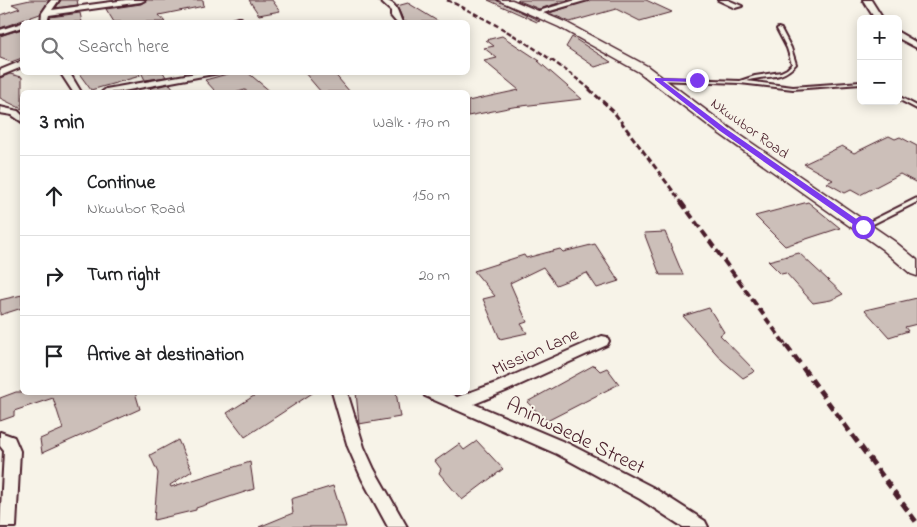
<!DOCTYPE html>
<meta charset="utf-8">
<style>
:root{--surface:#fff;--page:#f2f2f2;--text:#202124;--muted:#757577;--line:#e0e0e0}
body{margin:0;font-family:"Indie Flower",sans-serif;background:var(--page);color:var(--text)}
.controls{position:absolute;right:15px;top:15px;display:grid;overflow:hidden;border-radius:8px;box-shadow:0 2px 12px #0003}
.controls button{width:45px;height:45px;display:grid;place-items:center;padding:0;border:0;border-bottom:1px solid var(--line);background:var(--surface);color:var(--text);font:25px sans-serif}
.stop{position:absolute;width:15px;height:15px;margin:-11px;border:4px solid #7c3aed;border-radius:50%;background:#fff}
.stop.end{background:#7c3aed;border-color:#fff;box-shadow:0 1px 5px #0008}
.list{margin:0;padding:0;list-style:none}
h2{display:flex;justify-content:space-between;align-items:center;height:65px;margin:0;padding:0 20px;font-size:21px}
h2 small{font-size:16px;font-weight:400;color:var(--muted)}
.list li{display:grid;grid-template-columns:32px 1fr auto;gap:15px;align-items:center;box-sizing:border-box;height:80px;padding:0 20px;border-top:1px solid var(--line)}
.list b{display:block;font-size:19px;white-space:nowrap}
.list p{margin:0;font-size:16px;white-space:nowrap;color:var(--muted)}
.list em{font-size:16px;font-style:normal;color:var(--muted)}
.icon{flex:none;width:28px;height:28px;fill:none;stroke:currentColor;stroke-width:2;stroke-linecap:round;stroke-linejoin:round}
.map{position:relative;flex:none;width:917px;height:527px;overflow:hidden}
.search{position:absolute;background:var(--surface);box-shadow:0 2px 12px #0003;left:20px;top:20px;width:450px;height:55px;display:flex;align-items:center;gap:12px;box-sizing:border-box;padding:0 18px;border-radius:8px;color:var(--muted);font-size:19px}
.panel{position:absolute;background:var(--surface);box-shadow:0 2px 12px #0003;left:20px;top:90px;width:450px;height:305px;border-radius:8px}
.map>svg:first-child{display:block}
.building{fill:#ccbfb9;stroke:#4a1f2b}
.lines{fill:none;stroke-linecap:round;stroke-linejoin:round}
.lane-casing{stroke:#4a1f2b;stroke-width:4}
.street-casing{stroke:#4a1f2b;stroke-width:4}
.secondary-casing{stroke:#4a1f2b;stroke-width:3}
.lane{fill:#f7f3e8;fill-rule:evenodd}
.street{fill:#f7f3e8;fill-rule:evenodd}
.secondary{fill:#f7f3e8;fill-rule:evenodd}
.rail-far3{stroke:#4a1f2b;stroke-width:2.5;stroke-dasharray:5 2.5;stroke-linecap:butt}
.rail-far2{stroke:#4a1f2b;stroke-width:3;stroke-dasharray:6 3;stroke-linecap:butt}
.rail-far1{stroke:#4a1f2b;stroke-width:4;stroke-dasharray:8 4;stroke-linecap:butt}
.rail{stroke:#4a1f2b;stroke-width:5;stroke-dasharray:9 5;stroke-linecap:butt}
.route{fill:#7c3aed}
.labels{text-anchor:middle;stroke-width:4;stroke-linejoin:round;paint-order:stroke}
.far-street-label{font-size:15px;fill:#4a1f2b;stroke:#f7f3e8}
.street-label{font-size:18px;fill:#4a1f2b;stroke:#f7f3e8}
.near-street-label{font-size:21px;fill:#4a1f2b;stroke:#f7f3e8}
</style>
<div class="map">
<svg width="917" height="527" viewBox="0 0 917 527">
<rect width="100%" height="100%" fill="#f7f3e8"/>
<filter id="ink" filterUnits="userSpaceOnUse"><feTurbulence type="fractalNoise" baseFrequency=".02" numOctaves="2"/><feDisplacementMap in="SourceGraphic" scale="10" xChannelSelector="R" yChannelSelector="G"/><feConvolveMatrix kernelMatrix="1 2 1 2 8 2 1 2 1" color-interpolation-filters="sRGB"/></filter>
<g filter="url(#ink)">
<path class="building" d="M30 0H49L40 14 0 28V15L20 8 12 4Z
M61 0H77L78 5 56 8Z
M147 0H203L204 6 159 15 165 22H114L106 9 141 4Z
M249 0H272L280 11 259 15Z
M488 0H496L540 21 537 22Z
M517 0H569L539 9Z
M590 0H646L672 12 640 21 616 9 570 22 549 13Z
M408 3 439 22H404L397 6Z
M80 13 82 22H51L50 17Z
M22 29V58L11 62 0 58V36Z
M502 36 540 61H538L582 99 513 107 468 116V101L519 90 484 61 497 58 484 48 494 46 486 40Z
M572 37 611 62 595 67 566 47Z
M78 72H139L140 76 91 90Z
M141 72H163L166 77 145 80Z
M235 72H247L271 92H248L245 90 238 92H216L205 80Z
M304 72H333L350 92H321Z
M10 74 22 77V109L0 98V78Z
M170 84 176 92H153L150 88Z
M889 136 895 139 900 137 917 146V183L900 174 860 195 851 190 845 193 827 183 833 180 804 164 842 146 854 153Z
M808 202 840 228 785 246 755 216Z
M665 232 683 275H660L644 233Z
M595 244 619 281 597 288 587 273 556 285 543 267 510 283 527 322 521 324 527 333 500 339 483 299 495 296 474 271 524 255 526 258 560 249 563 252Z
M799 253 843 294 831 300 813 303 786 273 781 274 768 261Z
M22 295V308L0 315V300Z
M917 298V324L905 327 908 331 889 337 865 310Z
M709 308 724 332 720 335 755 371 743 378 722 360 683 316Z
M594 365 600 371 607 368 619 384 547 421 527 402Z
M16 392H135L140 409 42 453 40 439 63 429 53 398 14 411V416L0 421V398Z
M260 392H314L245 437 227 413Z
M356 392H396L400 417 359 424Z
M178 440 192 471 170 485 171 487 250 462 254 489 196 508V510L154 520 158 473 150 455Z
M477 441 503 469 462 500 439 473 441 469 435 461 459 444 464 450Z
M333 486 346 527H259L293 513 291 499Z"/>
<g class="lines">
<g class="lane-casing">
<path id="lane" d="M778 28 781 29 791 48 796 64C780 82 765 74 746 81L793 87 861 82V84L793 89 740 83 657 80 655 79 657 78 740 81 755 76 781 72 787 69 792 64 787 48 777 29Z
M898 96 917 106V109L898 99Z
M917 198V202L863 229 860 227 861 226Z"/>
</g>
<g class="street-casing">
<path id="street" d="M51 0H59L52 10 126 0H145L141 2 49 15 47 22H41L42 13Z
M379 0C397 0 397 11 402 22H396L391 16V11Z
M576 0H588L536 15 532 13Z
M718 0H728L742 6 735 8Z
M863 0H871L883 19H875Z
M238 18H241V22H225Z
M22 23V27L0 34V30Z
M898 32 917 43V48L898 38Z
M22 61V67L0 76V70Z
M60 72H69L81 92H73Z
M202 72H224L118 92H102L106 89Z
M0 107 18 111 22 115V122L12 115 0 113Z
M602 336 607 337 609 341 607 345 506 391 474 404 569 444 652 487 705 521 708 527H683L640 499 557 454 425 396 423 392H447L457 397 496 383Z
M332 392H347L364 447 374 469 407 527H388L362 479 348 447Z
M0 432 14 437 20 451 16 527H0L4 451 0 446Z"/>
</g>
<g class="secondary-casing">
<path id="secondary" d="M498 0H512L567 23 647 66 727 126 894 241 917 260V276L911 274 882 249 717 132 639 72 559 27Z"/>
</g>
<use href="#lane" class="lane"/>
<use href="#street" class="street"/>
<use href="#secondary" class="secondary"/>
<path class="rail-far3" d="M447 0C499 24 547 54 591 90"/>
<path class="rail-far2" d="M589 89 613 111 682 203"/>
<path class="rail-far1" d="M681 202 787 347"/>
<path class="rail" d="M786 345 917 523"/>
</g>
</g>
<path class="route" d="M655 78 699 79 697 82 663 81 725 128 865 225V229H860L720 131 655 80Z"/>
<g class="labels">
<g class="far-street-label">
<text transform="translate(750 128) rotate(36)" y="5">Nkwubor Road</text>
</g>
<g class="street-label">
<text transform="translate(535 351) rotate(-24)" y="6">Mission Lane</text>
</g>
<g class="near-street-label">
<text transform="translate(576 435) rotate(26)" y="7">Aninwaede Street</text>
</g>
</g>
</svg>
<div class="controls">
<button>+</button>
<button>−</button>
</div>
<div class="stop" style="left:863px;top:227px"></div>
<div class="stop end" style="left:697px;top:80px"></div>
<div class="search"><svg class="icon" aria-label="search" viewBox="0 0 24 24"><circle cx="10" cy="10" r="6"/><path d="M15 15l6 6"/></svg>Search here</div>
<section class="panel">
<h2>3 min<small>Walk · 170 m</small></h2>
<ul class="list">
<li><svg class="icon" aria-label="ahead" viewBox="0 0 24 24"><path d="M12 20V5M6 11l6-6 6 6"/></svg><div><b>Continue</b><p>Nkwubor Road</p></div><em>150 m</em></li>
<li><svg class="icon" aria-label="right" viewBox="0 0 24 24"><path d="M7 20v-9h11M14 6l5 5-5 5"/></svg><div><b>Turn right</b></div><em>20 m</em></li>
<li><svg class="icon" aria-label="arrive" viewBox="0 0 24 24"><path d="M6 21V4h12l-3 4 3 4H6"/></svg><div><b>Arrive at destination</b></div></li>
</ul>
</section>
</div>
